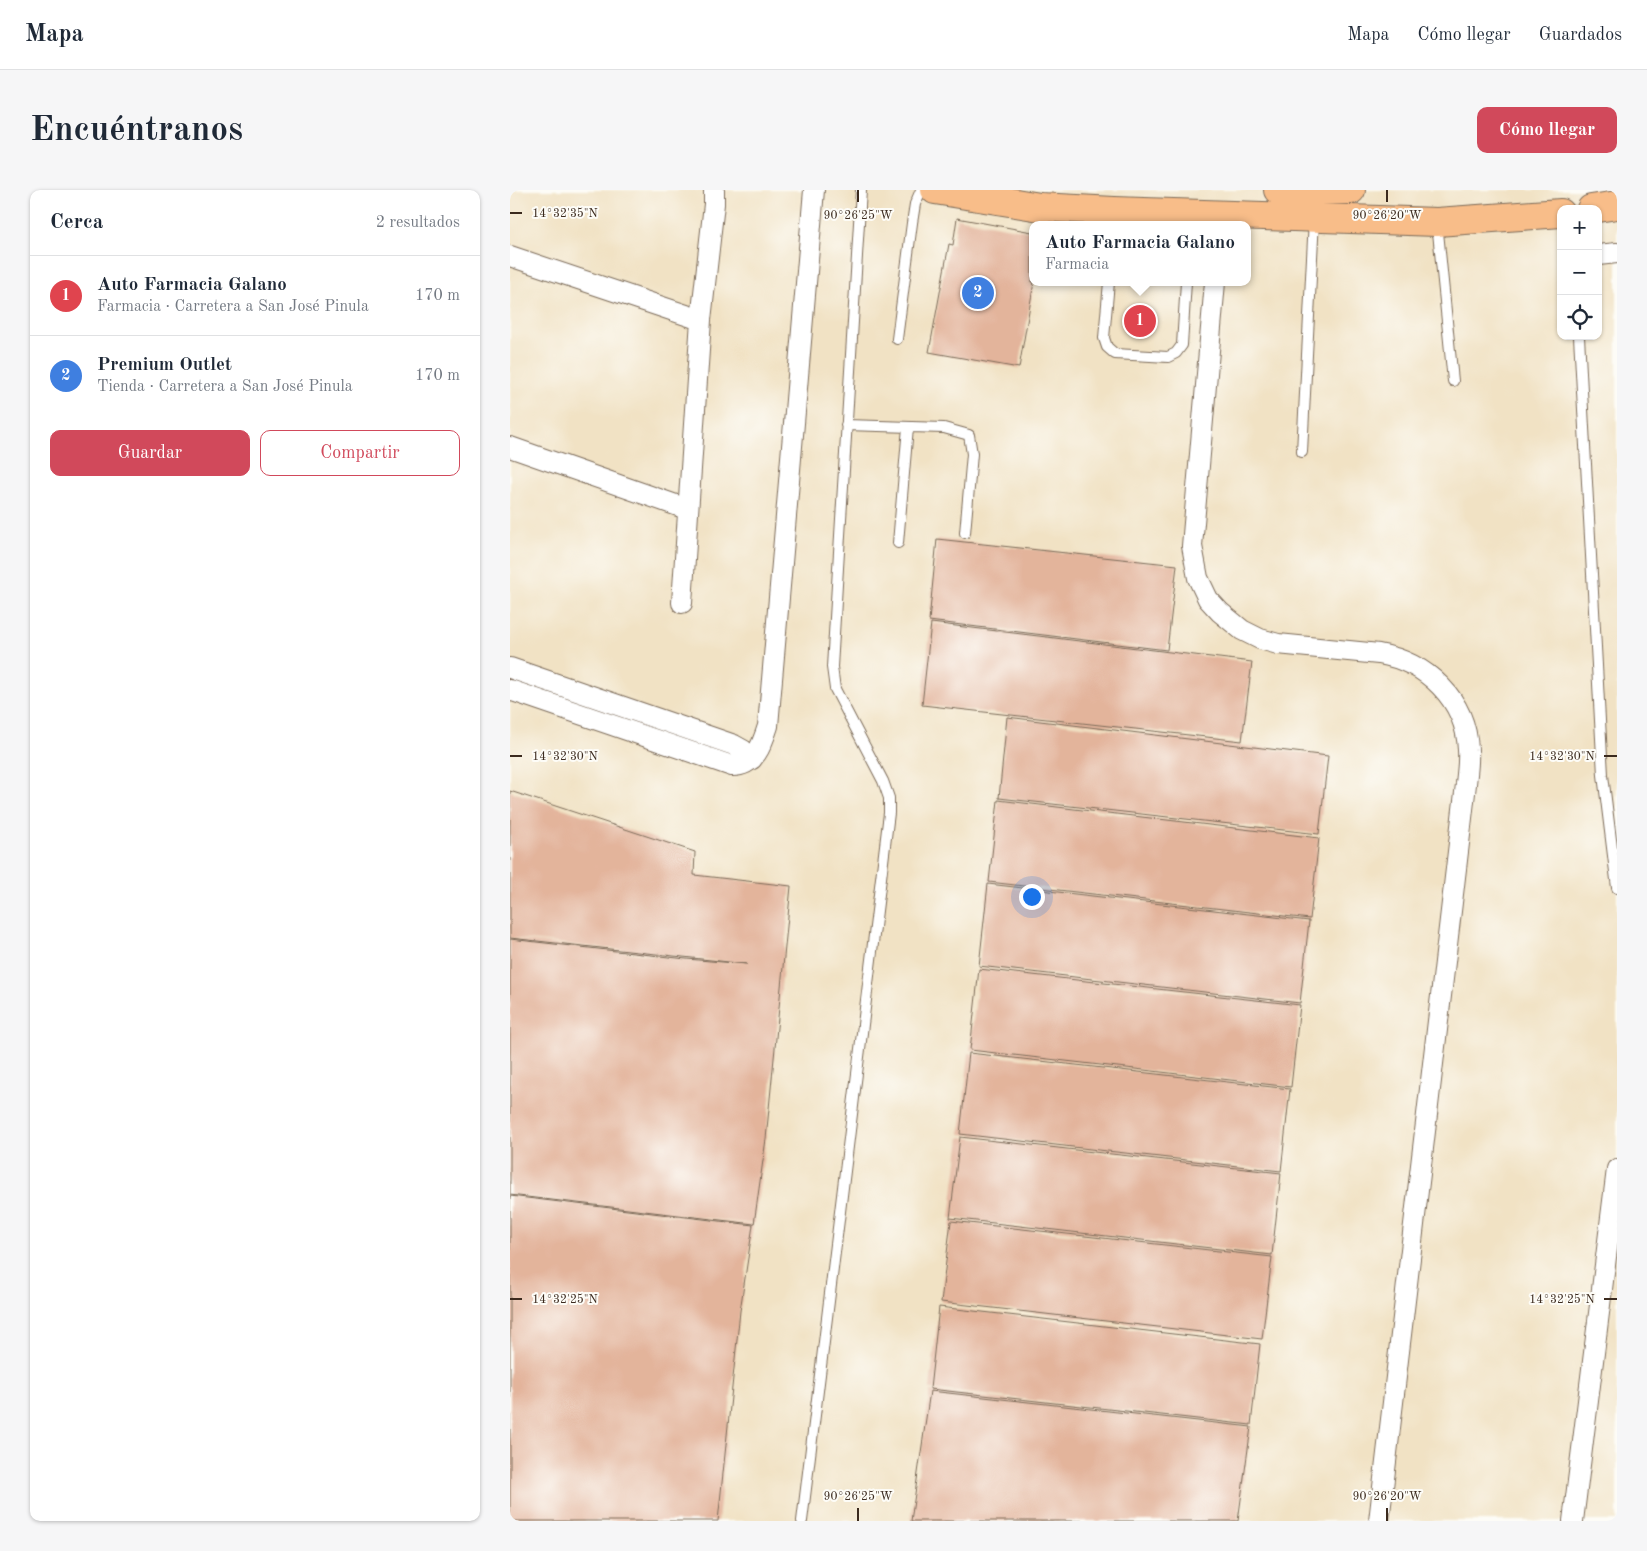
<!DOCTYPE html>
<html lang="es">
<meta charset="utf-8">
<style>
:root{--surface:#fff;--page:#f6f6f7;--text:#1f2937;--muted:#747a83;--line:#e0e1e3;--accent:#d1495b}
body{margin:0;font-family:"Old Standard TT",serif;background:var(--page);color:var(--text)}
.controls{position:absolute;right:15px;top:15px;display:grid;overflow:hidden;border-radius:10px;box-shadow:0 1px 4px #0004}
.controls button{width:45px;height:45px;display:grid;place-items:center;padding:0;border:0;border-bottom:1px solid var(--line);background:var(--surface);color:var(--text);font:25px sans-serif}
.you{position:absolute;left:521px;top:706px;width:18px;height:18px;margin:-12px;border:4px solid #fff;border-radius:50%;background:#1a73e8;box-shadow:0 0 0 8px #1a73e833}
.badge{display:grid;place-items:center;width:32px;height:32px;border-radius:50%;background:var(--accent);color:#fff;font-size:16px;font-weight:700}
.pin{position:absolute;translate:-50% -50%;border:2px solid #fff;box-shadow:0 1px 5px #0006}
.popup{position:absolute;left:519px;top:31px;width:222px;height:65px;box-sizing:border-box;display:grid;place-content:center;border-radius:10px;background:var(--surface);filter:drop-shadow(0 1px 4px #0005);font-size:16px;white-space:nowrap;color:var(--muted)}
.popup b{font-size:19px;color:var(--text)}
.popup::after{content:'';position:absolute;left:50%;top:100%;margin-left:-10px;border:10px solid transparent;border-top-color:var(--surface)}
.list{margin:0;padding:0;list-style:none}
h2{display:flex;justify-content:space-between;align-items:center;height:65px;margin:0;padding:0 20px;font-size:21px}
h2 small{font-size:16px;font-weight:400;color:var(--muted)}
.list li{display:grid;grid-template-columns:32px 1fr auto;gap:15px;align-items:center;box-sizing:border-box;height:80px;padding:0 20px;border-top:1px solid var(--line)}
.list b{display:block;font-size:19px;white-space:nowrap}
.list p{margin:0;font-size:16px;white-space:nowrap;color:var(--muted)}
.list em{font-size:16px;font-style:normal;color:var(--muted)}
.actions{display:flex;gap:10px;padding:15px 20px}
.actions a{flex:1;padding:11px 0;border:1px solid var(--accent);border-radius:10px;text-align:center;font-size:18px;color:var(--accent)}
.actions .main{background:var(--accent);color:#fff}
.icon{flex:none;width:28px;height:28px;fill:none;stroke:currentColor;stroke-width:2;stroke-linecap:round;stroke-linejoin:round}
.map{position:relative;flex:none;width:1107px;height:1331px;overflow:hidden;border-radius:10px}
header{display:flex;align-items:center;gap:30px;box-sizing:border-box;height:70px;padding:0 25px;background:var(--surface);border-bottom:1px solid var(--line)}
header strong{font-size:24px}
nav{display:flex;gap:28px;margin-inline-start:auto;font-size:18px}
.intro{display:flex;align-items:center;justify-content:space-between;box-sizing:border-box;height:120px;padding:0 30px}
h1{margin:0;font-size:35px}
.button{padding:12px 22px;border-radius:10px;background:var(--accent);color:#fff;font-size:18px;font-weight:700}
main{display:flex;gap:30px;padding:0 30px}
aside{flex:1;background:var(--surface);border-radius:10px;box-shadow:0 1px 4px #0004}
.map>svg:first-child{display:block}
.building{fill:#e3b49b}
.lines{fill:none;stroke-linecap:round;stroke-linejoin:round}
.lane-casing{stroke:#7b6a58;stroke-width:12}
.street-casing{stroke:#7b6a58;stroke-width:22}
.primary-casing{stroke:#7b6a58;stroke-width:30}
.lane{stroke:#fff;stroke-width:10}
.street{stroke:#fff;stroke-width:20}
.primary{stroke:#f8bd89;stroke-width:28}
.ticks{fill:none;stroke:#3b2a1e;stroke-width:2}
.ticks-label{font-size:12px;text-anchor:middle;fill:#3b2a1e;stroke:#fdfcf7;stroke-width:4;stroke-linejoin:round;paint-order:stroke}
</style>
<header>
<strong>Mapa</strong>
<nav><a>Mapa</a><a>Cómo llegar</a><a>Guardados</a></nav>
</header>
<div class="intro"><h1>Encuéntranos</h1><a class="button">Cómo llegar</a></div>
<main>
<aside>
<h2>Cerca<small>2 resultados</small></h2>
<ul class="list">
<li><span class="badge" style="background:#e0444e">1</span><div><b>Auto Farmacia Galano</b><p>Farmacia · Carretera a San José Pinula</p></div><em>170 m</em></li>
<li><span class="badge" style="background:#3f7fe0">2</span><div><b>Premium Outlet</b><p>Tienda · Carretera a San José Pinula</p></div><em>170 m</em></li>
</ul>
<div class="actions"><a class="main">Guardar</a><a>Compartir</a></div>
</aside>
<div class="map">
<svg width="1107" height="1331" viewBox="0 0 1107 1331">
<rect width="100%" height="100%" fill="#fdfcf7"/>
<filter id="ink" filterUnits="userSpaceOnUse"><feTurbulence type="fractalNoise" baseFrequency=".02" numOctaves="2"/><feDisplacementMap in="SourceGraphic" scale="10" xChannelSelector="R" yChannelSelector="G"/><feConvolveMatrix kernelMatrix="1 2 1 2 8 2 1 2 1" color-interpolation-filters="sRGB"/></filter>
<filter id="wash" filterUnits="userSpaceOnUse"><feTurbulence type="fractalNoise" baseFrequency=".0096" numOctaves="4" result="noise"/><feDisplacementMap in="SourceGraphic" scale="20" xChannelSelector="R" yChannelSelector="G"/><feGaussianBlur stdDeviation="1.12" result="paint"/><feColorMatrix in="noise" values="0 0 0 0 0 0 0 0 0 0 0 0 0 0 0 0 0 1.4 0 .05"/><feComposite in="paint" operator="in"/></filter>
<g filter="url(#wash)">
<rect width="100%" height="100%" fill="#f1e2c4"/>
<g id="blocks">
<path class="building" d="M447 28 522 42V92H524L509 178 419 162 439 54 443 55Z
M427 349 667 375 657 460 419 431Z
M421 433 742 472 732 551 412 515Z
M497 527 818 566 809 644 489 608Z
M0 601 185 662 184 685 281 696 256 949 244 1034 0 1005V749L176 769 237 774 0 748Z
M488 610 809 648 800 729 479 692Z
M478 694 799 731 790 813 469 776Z
M469 779 790 815 781 897 460 860Z
M459 863 780 899 771 981 450 944Z
M450 947 771 983 762 1065 440 1028Z
M0 1006 243 1035 230 1121 208 1331H0Z
M441 1031 762 1067 752 1149 431 1112Z
M429 1117 750 1154 741 1235 420 1199Z
M420 1201 741 1237 728 1331H401Z"/>
</g>
</g>
<g filter="url(#ink)">
<use href="#blocks" fill-opacity="0" stroke="#7b6a58" stroke-width="1"/>
<g class="lines">
<g class="lane-casing">
<path id="lane" d="M927 32 943 191
M599 92 594 148 597 157 605 164 658 167 666 163 672 155 676 92
M1069 146 1093 585 1107 698
M387 149 402 33 405 14 411 0
M336 235 434 238 459 245 462 264 455 343
M792 262 804 29
M388 353 398 237
M292 1331 379 623V608L373 591 325 499 322 477 351 0"/>
</g>
<g class="street-casing">
<path id="street" d="M1088 65 1107 63
M0 66 191 130
M705 92 682 356 688 388 698 409 710 422 732 440 750 449 768 454 869 464C916 472 956 509 958 560 959 571 957 583 956 594L869 1331
M0 257 177 319
M172 413 191 130 204 14V0
M0 478 224 555 233 560 242 569
M0 500 222 576C245 576 252 555 258 536L304 0
M1063 1331 1107 979"/>
</g>
<g class="primary-casing">
<path id="primary" d="M425 0 530 17 604 21 927 32 1051 23
M768 0H841
M1081 19 1107 15"/>
</g>
<use href="#lane" class="lane"/>
<use href="#street" class="street"/>
<use href="#primary" class="primary"/>
</g>
</g>
<path class="ticks" d="M348 0V12M877 0V12M0 23H12M0 566H12M1094 566H1107M0 1109H12M1094 1109H1107M348 1318V1331M877 1318V1331"/>
<g class="ticks-label">
<text x="55" y="27">14°32'35"N</text>
<text x="348" y="29">90°26'25"W</text>
<text x="877" y="29">90°26'20"W</text>
<text x="55" y="570">14°32'30"N</text>
<text x="1052" y="570">14°32'30"N</text>
<text x="55" y="1113">14°32'25"N</text>
<text x="1052" y="1113">14°32'25"N</text>
<text x="348" y="1310">90°26'25"W</text>
<text x="877" y="1310">90°26'20"W</text>
</g>
</svg>
<div class="controls">
<button>+</button>
<button>−</button>
<button><svg class="icon" aria-label="locate" viewBox="0 0 24 24"><circle cx="12" cy="12" r="6"/><path d="M12 2v4M12 18v4M2 12h4M18 12h4"/></svg></button>
</div>
<div class="you"></div>
<div class="pin badge" style="left:630px;top:131px;background:#e0444e">1</div>
<div class="popup"><b>Auto Farmacia Galano</b>Farmacia</div>
<div class="pin badge" style="left:468px;top:103px;background:#3f7fe0">2</div>
</div>
</main>
